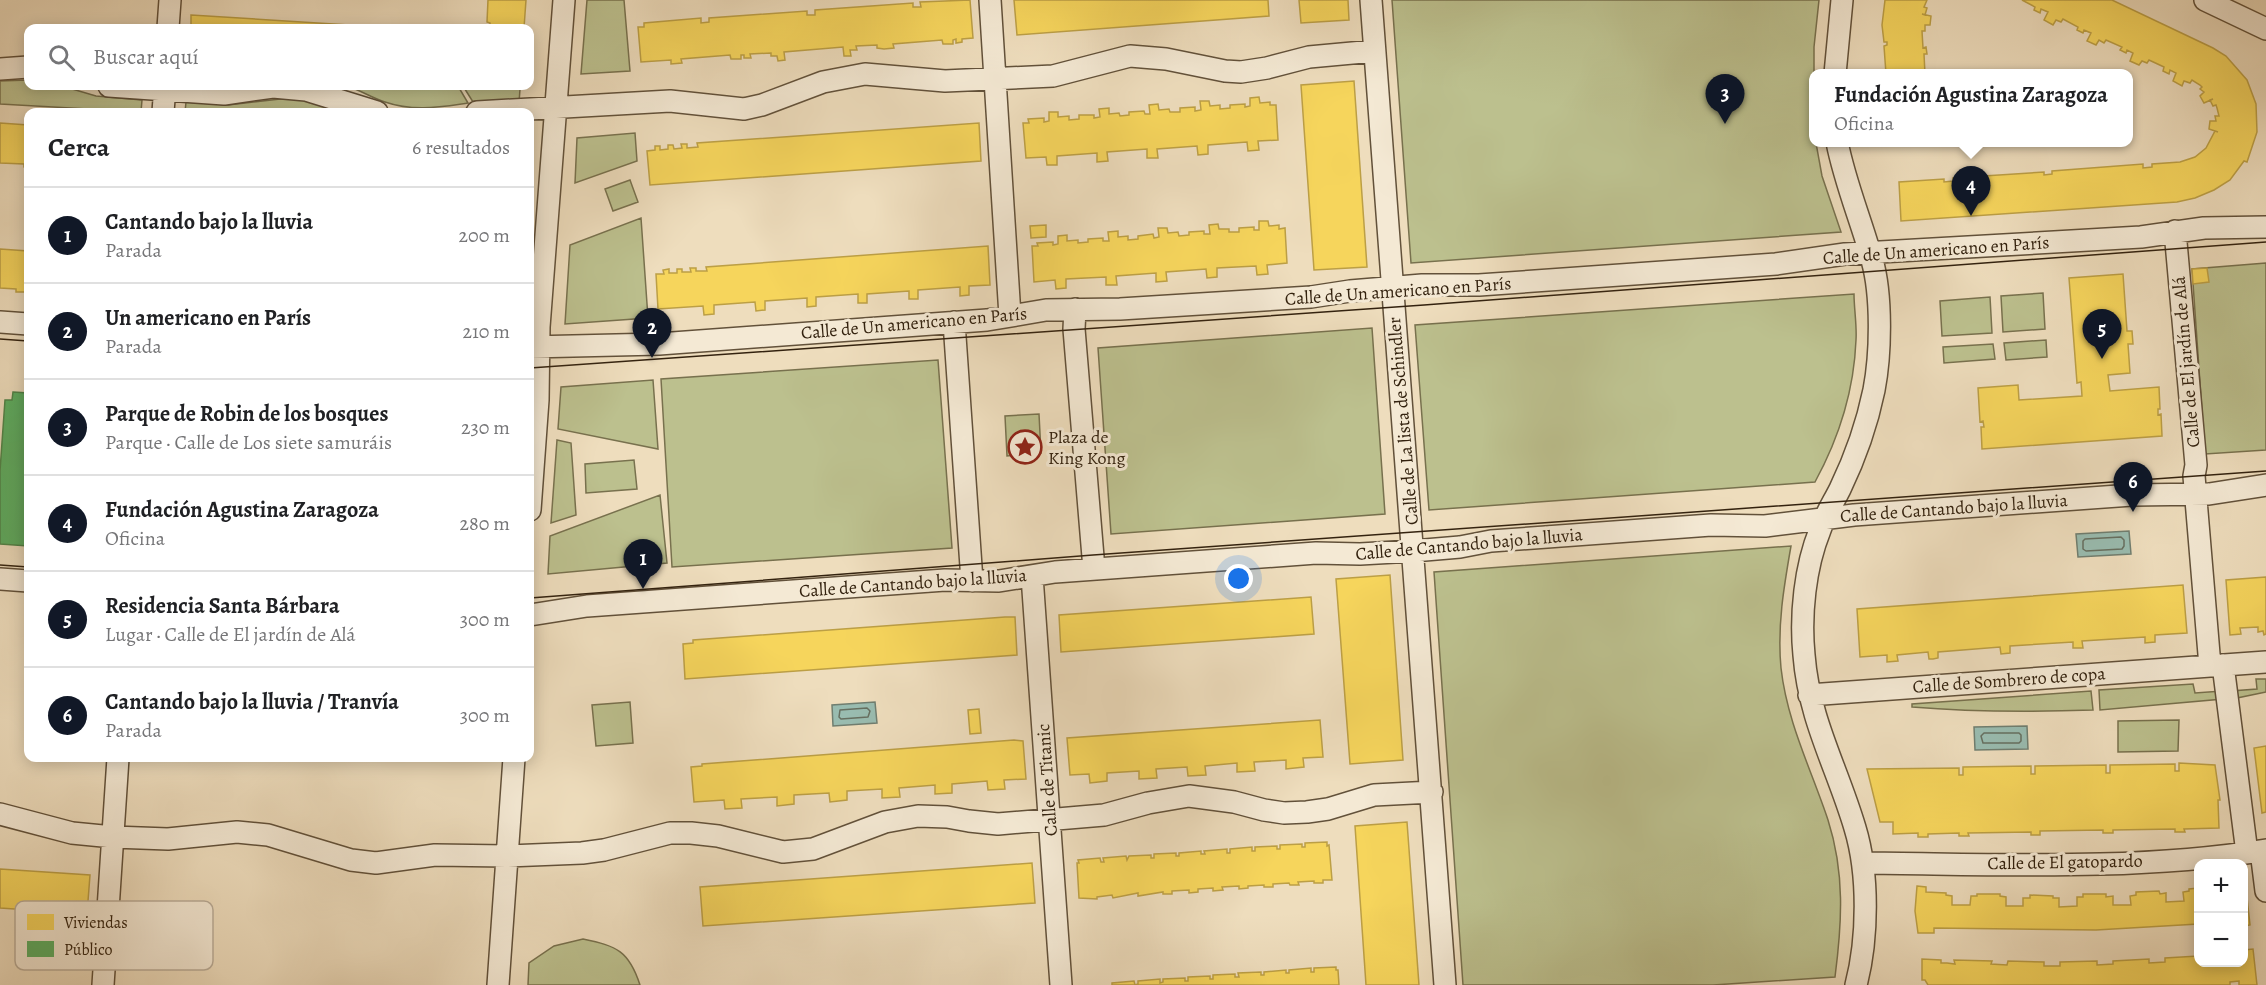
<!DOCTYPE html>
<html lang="es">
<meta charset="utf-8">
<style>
:root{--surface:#fff;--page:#f2f2f2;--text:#202124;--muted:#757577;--line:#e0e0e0;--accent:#111827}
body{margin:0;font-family:Alegreya,serif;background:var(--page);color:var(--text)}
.controls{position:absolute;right:18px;bottom:18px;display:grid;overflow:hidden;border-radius:12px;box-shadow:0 3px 15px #0003}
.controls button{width:54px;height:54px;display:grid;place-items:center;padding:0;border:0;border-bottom:2px solid var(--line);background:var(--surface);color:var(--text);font:30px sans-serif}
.you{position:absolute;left:1239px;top:579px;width:21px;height:21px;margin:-15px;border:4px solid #fff;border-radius:50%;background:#1a73e8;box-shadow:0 0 0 9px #1a73e833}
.badge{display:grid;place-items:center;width:39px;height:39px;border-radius:50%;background:var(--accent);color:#fff;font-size:20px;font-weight:700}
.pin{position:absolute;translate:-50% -50px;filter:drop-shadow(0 2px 3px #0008)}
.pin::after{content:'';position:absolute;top:32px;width:21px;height:18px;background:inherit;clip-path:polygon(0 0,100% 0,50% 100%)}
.popup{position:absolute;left:1809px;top:69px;width:324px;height:78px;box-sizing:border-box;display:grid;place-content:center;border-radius:12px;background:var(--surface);filter:drop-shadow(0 2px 4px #0005);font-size:20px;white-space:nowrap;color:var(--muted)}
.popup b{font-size:22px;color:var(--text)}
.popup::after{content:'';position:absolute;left:50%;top:100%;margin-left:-12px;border:12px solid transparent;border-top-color:var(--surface)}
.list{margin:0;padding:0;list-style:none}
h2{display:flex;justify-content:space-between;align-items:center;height:78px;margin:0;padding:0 24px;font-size:26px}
h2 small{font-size:20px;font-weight:400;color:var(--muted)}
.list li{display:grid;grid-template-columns:39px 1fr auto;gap:18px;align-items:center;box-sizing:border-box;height:96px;padding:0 24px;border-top:2px solid var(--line)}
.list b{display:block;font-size:22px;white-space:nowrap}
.list p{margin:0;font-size:20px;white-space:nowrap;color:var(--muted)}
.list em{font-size:20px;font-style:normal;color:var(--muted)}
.icon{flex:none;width:33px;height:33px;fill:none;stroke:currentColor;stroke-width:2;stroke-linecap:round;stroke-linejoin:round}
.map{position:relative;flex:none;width:2266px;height:985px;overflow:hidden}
.search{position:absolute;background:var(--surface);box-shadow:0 3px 15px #0003;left:24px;top:24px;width:510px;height:66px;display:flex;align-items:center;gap:15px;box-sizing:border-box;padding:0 21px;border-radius:12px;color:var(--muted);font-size:22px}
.panel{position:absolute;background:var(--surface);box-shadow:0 3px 15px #0003;left:24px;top:108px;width:510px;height:654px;border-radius:12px}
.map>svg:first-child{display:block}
.green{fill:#bcc08e;stroke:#78714e;stroke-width:1.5}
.water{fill:#99bcb0;stroke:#707e70;stroke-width:1.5}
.homes{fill:#f6d55c;stroke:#bc9f45;stroke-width:1.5}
.public{fill:#5aae61;stroke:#4e8448;stroke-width:1.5}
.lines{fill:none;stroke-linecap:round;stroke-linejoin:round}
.shore{stroke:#666f60;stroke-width:1.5}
.minor-casing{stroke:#62513a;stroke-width:24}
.minor{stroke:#f4e9d4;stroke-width:21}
.tram{stroke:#33220f;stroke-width:1.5}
.labels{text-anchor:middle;stroke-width:6;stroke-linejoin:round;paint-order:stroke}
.street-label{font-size:18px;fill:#33220f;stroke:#f4e9d4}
.poi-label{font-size:18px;fill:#33220f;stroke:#f4e9d4;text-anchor:start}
.key{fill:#f4e9d4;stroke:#baad99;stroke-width:1.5}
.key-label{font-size:16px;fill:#33220f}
</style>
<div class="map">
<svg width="2266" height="985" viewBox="0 0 2266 985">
<rect width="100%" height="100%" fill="#eeddbd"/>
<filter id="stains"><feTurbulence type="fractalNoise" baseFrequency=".00333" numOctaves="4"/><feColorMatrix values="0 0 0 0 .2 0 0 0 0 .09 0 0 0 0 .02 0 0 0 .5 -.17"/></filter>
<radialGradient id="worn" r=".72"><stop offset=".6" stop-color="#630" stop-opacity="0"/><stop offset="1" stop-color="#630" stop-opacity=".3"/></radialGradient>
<path class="green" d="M587 0H624L630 71 581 74Z
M1392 0H1819L1814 47V142L1816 143 1822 176 1841 232 1411 263Z
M28 80V86H62L96 96 142 100 141 112 0 104V81Z
M347 86H458L468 103C440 107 414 112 385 102 372 98 360 90 347 86Z
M463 86 520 89 519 103 473 102Z
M289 98H300L354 112H185L186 102 228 105Z
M635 133 637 161 575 183 577 138Z
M630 180 638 202 613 211 605 189Z
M641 218 648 318 565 324 570 245Z
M2266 263V450L2205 454 2192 269Z
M2043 293 2045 329 2003 332 2001 296Z
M1854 294C1854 309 1857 325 1856 340 1854 391 1839 438 1815 482L1429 510 1415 325Z
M1990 297 1992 333 1942 336 1940 301Z
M1372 328 1385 514 1111 534 1098 348Z
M2046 340 2047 357 2006 360 2004 343Z
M1993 344 1995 359 1944 363 1943 347Z
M938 360 952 548 672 567 661 379Z
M653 380 658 449 558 429 561 387Z
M1039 414 1041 453 1007 456 1005 416Z
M557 440 571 443 576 515 551 523Z
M634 460 637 489 586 493 585 464Z
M660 495 667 563 548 574 550 536Z
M1791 546C1784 586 1777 626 1781 668 1787 722 1811 769 1828 820 1845 873 1842 923 1835 977L1713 985H1463L1434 572Z
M2256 679H2266V692L2232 699 2231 691 2257 689Z
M2193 684 2195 693 2222 691 2223 699 2100 710 2099 690Z
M2091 691 2093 710C2032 712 1972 712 1912 707V704Z
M630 702 633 743 596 746 592 705Z
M2179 720 2178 751 2118 752V721Z
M583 939C617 946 629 951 640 985H528L529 963 554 946Z"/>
<path class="water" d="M2129 531 2131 554 2078 557 2076 534Z
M875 702 877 723 833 726 832 705Z
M2027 726 2028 749 1975 750 1974 727Z"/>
<path class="homes" d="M488 0H526L524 28H490V23L487 22Z
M970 0 973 38 962 39V42L956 43V39L953 40V44H943L942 40 893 44 894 48 884 49 877 48V45L856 46 857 50H850L851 56H844L843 47 784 52 785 60 778 61 777 56H771V53L750 54 751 58H744V55H741V59H731L730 55 681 59 682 63 671 64V60L641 62 638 27H644V23L701 18V23L709 22V18L807 11V15H815V10L913 3V7H921L920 2Z
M1014 0H1268L1269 16 1017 35Z
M1299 0H1348L1349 20 1301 23Z
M1885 0H1927L1924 7 1927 8 1925 15 1922 14 1931 16 1930 25H1925V31H1922L1923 48 1926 47 1927 54H1924L1925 74H1886L1884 46 1887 45V42H1884L1882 25Z
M2022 0H2112L2213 48 2226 56 2247 80 2256 104 2257 132 2247 162 2244 161 2230 180 2214 190 2195 198 2177 202 1901 221 1899 182 1944 179V182L1953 181V178L2044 172V175L2052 174V171L2143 164V168L2152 167V164L2180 162 2195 157 2206 148 2215 131 2218 132 2209 129 2210 121H2216L2215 116H2219L2217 108 2216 105 2213 106 2210 100 2213 99 2204 103 2200 96 2204 92 2200 89 2202 87 2200 85 2192 80 2190 83 2184 81 2182 86 2173 81 2176 73 2170 70 2169 74 2163 71 2164 67 2149 60 2147 63 2142 61 2139 65 2130 61 2133 53 2127 50 2126 53 2120 50 2122 47 2106 40 2104 43 2099 40 2096 45 2087 41 2091 33 2084 30 2083 33 2077 30 2078 27 2063 19 2061 22 2056 20 2053 25 2044 20 2048 12 2041 9 2040 13 2034 10 2035 7Z
M191 15 397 28H191Z
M1354 81 1367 267 1314 270 1301 85Z
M1259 97 1260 103 1270 102V105H1276L1278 140 1258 141 1259 150 1248 151 1247 142 1208 145V154L1198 155 1197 146 1157 149 1158 158H1147V149L1107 152 1108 161 1097 162V153L1057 156V165H1047L1046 157 1026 158 1023 123H1029L1028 119 1044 118V122L1049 121V112H1058V117L1069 116V120L1079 119V115H1094V118L1100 117 1099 109 1109 108V114L1119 113 1120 116 1129 115V112L1144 111 1145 114H1150L1149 105 1158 104 1159 110 1169 109 1170 112H1180V108L1195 107V111L1201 110 1200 101H1209L1210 106 1220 105V109L1230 108V105L1245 104V107L1250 106V98Z
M0 123 28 125V168L24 167V164L0 163Z
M979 123 981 161 650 185 647 151 655 150V146H660V150L668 149V145H673L674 149 682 148 681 144H687V148L698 147 697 143Z
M1259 221H1268L1269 226 1279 225V229L1285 228 1287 263 1267 265 1268 274 1257 275 1256 266 1217 268V277L1207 278 1206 269 1166 272 1167 281 1156 282V273L1116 276 1117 285H1106V277L1066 279V288L1056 289 1055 280 1034 282 1032 246H1038L1037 243 1053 242V245L1058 244V236L1067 235V241L1078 240V243L1088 242V239L1103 238V241H1109L1108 232 1118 231V237L1128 236V240L1138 239V236L1153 234 1154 238 1159 237 1158 228H1167L1168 233 1178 232 1179 236 1189 235V232L1204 231V234H1210L1209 225 1218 224 1219 229H1229V232H1239V228L1254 227V230H1259Z
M1046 225V237L1031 238 1030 226Z
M988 246 990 285 969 286V295L960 296V287L918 290V299H909V291L867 294V303H858V294L816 297V306L807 307V298L765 301V310L756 311 755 302 714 305V314L704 315 703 306 658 309 656 274H664L663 270 669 269V273H677V269H682V272H691L690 268H696V271H707L706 267Z
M0 249 28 251V292V290L25 289V292H16V289L0 288Z
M2207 268 2209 282 2193 284 2192 269Z
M2123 274 2127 331H2132L2133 344H2128L2130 373 2108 375 2110 391 2159 387 2160 409H2158V415L2161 414 2162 436 1982 449 1981 427H1984L1983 421 1980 422 1978 388 2018 385 2019 400 2082 396 2081 382 2077 383 2069 278Z
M1390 575 1403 760 1350 764 1336 579Z
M2266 577V634L2264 635 2263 631 2258 632V627L2240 628 2241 634 2230 635 2226 580Z
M2183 585 2187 633 2155 635V642L2145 643V637L2082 641 2083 648H2073V642L2010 646V653L2001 654 2000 647 1938 652V658L1933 659H1929L1928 652 1897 655 1898 661 1887 662V655L1860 657 1857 609Z
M1311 597 1314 634 1061 652 1059 615Z
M1005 617H1015L1017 655 685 679 683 644 693 643V640Z
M979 709 981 733 970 734 968 710Z
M1320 720 1323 757 1303 758 1304 767 1286 769V760L1254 762 1255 771 1237 772V763L1205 766 1206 775 1188 776 1187 767 1156 769 1157 778 1139 779V771L1107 773V781L1090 783 1089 774 1070 775 1067 738Z
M1014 740 1023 741 1026 779 1004 780 1005 789 988 790 987 781 952 784V793L935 794V785L899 788 900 797 882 798V789L847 791V800L830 802 829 793 794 795V804L777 806V797L741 799 742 808 725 809 724 800 694 802 691 767 702 766V764Z
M2266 746V812L2262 813 2254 748Z
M2179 763 2215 765 2220 800H2218L2219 828 2184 829 2185 832H2175V829L2113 830V833H2103V830L2040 831V835H2031V832L1968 833 1969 836H1959V833L1928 834V837H1918V833L1893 834V822H1880L1867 769 1959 768V775H1963V767L2031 766V774H2035V766L2106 765V773H2110V765L2175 764V771H2179Z
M1407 822 1419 985H1366L1355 826Z
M1327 842V846L1329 845 1332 880H1323V883H1314V881L1298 882 1299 885H1290L1289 883 1273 884V887H1264V885L1248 886V888L1239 889V886L1222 887 1223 890 1213 891V888L1198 889V892L1189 893V890L1172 891V894H1163V892L1138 896V893L1113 898 1112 895 1097 897V899L1079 898 1077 863H1079L1078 860 1100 858 1101 862H1104L1103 858 1126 856 1127 860 1129 856 1151 855V858H1154V854L1176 853V856H1179V853L1201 851V854H1205L1204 851 1227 849V853H1230V849L1252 847V851H1255V847L1277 846V849H1280V845L1302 844V847H1305V843Z
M1032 863 1035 903 703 926 700 887Z
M0 869 90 875 87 914 0 908Z
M2245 879 2250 925 2244 926V880Z
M1917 886 1926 887V892L1946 893V895L1952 896V905H1970L1971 896H1977V894H2000V896L2006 897V906H2023V898H2030V895L2053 896V898H2059V907L2077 906V897H2083V894H2106V897L2113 896V905H2131L2130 896 2136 895V892L2159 891 2160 894 2166 893V902L2184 901 2183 892 2189 891V889L2198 888V924L2096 930 1934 928V933H1918L1915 911Z
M2253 949 2257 985H2239V981L2230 982V985H1928L1925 980H1922V959L1941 960V963H1947L1955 964 1954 960 1992 961 1991 964 2007 965 2008 961 2044 962V966H2060V962L2097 961V965L2113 964V961L2149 959V963L2165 962V958L2198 956V962H2244V950Z
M1336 967V970H1338L1339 985H1112V983L1134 981 1135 985 1138 984V981L1160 979V983L1163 982V979L1185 978V981H1188V977L1210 976V979H1213V975L1235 974V977H1239L1238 973 1261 972V975H1264V972L1286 970V973H1289V970L1311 968V972H1314V968Z"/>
<path class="public" d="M13 392 28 393V546L0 544V471L5 400H12Z"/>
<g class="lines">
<path class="shore" d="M2121 537 2124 540V546L2122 549 2086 551 2083 549V541L2085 539Z
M867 708 870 711 868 717 841 719 839 717 840 710Z
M1984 733H2019L2021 735V741L2019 743H1983L1981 736Z"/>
<g class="minor-casing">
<path id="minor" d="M990 0 1010 316
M1371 0 1445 985
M2205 0 2266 29
M168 28 170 0
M0 69 28 67
M1835 74 1842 0
M109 86 224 94 273 87 306 90 377 112
M163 112 165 86
M477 112 670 101 744 109 762 105 823 82 865 74 945 81 1053 76 1130 56 1166 59 1225 71 1241 72 1267 68 1309 57 1374 51
M1837 142C1845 183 1861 220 1872 260 1882 295 1881 354 1874 390 1867 424 1855 458 1840 489 1833 503 1825 515 1820 530 1805 567 1800 615 1804 655 1809 720 1837 767 1855 828 1869 874 1868 939 1856 985
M2175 231 2196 465 2194 476 2210 666
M1075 309 1074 329 1094 569
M0 322 28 324
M954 322 972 581
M530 347 659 344 987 320 1046 310 1120 309 1311 297 1350 291 1422 285H1479L1776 264 1845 254 2141 237 2204 228 2266 227
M530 510 538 400 539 327 564 0
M1032 576 1061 985
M0 579 28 581
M530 615 587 606 945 580 999 581 1055 572 1316 553 1360 554 1413 551 1460 547 1491 541 1711 525 1765 526 1854 515 2132 495 2209 494 2266 485
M2223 665 2247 853
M1809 695 2266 662
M0 814 72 833 113 837 168 839 237 832 268 835 351 860 376 863 435 855 507 856 582 853 604 850 670 833H691L718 836 783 852 813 849 885 822 918 816 947 817 969 821 998 824 1104 815 1148 803 1189 796 1234 802 1264 810 1284 813 1307 812 1328 809 1374 795 1432 792
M2261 851 2266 891
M1863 863C1997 864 2133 871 2266 850
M103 985 118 758
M498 985 514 758"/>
</g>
<use href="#minor" class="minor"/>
<path class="tram" d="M0 339 28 341
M530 368 1424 305 2266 242
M0 565 28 567
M530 598 1093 555 2266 471"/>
</g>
<defs>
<g id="sight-ring" transform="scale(1.725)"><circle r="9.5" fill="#f4e9d4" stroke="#8f2418" stroke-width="1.5"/><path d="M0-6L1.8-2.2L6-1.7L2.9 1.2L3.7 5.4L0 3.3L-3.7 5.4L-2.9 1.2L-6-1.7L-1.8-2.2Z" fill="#8f2418"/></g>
</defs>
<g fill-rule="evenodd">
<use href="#sight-ring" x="1025" y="447"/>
</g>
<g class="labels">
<g class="street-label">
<text transform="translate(1936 250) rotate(-4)" y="6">Calle de Un americano en París</text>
<text transform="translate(1398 291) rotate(-4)" y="6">Calle de Un americano en París</text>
<text transform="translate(914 323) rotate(-5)" y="6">Calle de Un americano en París</text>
<text transform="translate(2186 362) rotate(-95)" y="6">Calle de El jardín de Alá</text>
<text transform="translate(1403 421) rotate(-95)" y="6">Calle de La lista de Schindler</text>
<text transform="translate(1954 508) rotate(-4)" y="6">Calle de Cantando bajo la lluvia</text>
<text transform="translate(1469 544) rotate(-5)" y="6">Calle de Cantando bajo la lluvia</text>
<text transform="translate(913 583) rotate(-4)" y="6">Calle de Cantando bajo la lluvia</text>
<text transform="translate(2009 680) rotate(-4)" y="6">Calle de Sombrero de copa</text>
<text transform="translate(1047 780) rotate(-94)" y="6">Calle de Titanic</text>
<text transform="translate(2065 862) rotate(-1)" y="6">Calle de El gatopardo</text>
</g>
<g class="poi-label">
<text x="1048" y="443">Plaza de<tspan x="1048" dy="21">King Kong</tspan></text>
</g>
</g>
<rect x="15" y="901" width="198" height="69" rx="9" class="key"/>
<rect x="27" y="914" width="27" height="16" fill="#f6d55c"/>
<rect x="27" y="941" width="27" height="16" fill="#5aae61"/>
<g class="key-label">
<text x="64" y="928">Viviendas</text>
<text x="64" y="955">Público</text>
</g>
<rect width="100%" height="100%" filter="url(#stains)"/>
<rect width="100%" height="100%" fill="url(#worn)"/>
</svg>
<div class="controls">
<button>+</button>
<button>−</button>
</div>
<div class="you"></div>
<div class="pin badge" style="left:643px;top:589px">1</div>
<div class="pin badge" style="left:652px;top:358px">2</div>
<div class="pin badge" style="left:1725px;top:124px">3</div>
<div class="pin badge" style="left:1971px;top:216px">4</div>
<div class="popup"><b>Fundación Agustina Zaragoza</b>Oficina</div>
<div class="pin badge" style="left:2102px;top:359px">5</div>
<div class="pin badge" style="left:2133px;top:512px">6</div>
<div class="search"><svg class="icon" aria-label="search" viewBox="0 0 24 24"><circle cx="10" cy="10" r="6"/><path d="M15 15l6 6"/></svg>Buscar aquí</div>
<section class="panel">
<h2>Cerca<small>6 resultados</small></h2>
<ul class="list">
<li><span class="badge">1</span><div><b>Cantando bajo la lluvia</b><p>Parada</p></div><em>200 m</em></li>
<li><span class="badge">2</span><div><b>Un americano en París</b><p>Parada</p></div><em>210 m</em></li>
<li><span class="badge">3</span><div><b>Parque de Robin de los bosques</b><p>Parque · Calle de Los siete samuráis</p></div><em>230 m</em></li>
<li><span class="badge">4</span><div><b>Fundación Agustina Zaragoza</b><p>Oficina</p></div><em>280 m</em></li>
<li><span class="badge">5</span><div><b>Residencia Santa Bárbara</b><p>Lugar · Calle de El jardín de Alá</p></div><em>300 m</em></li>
<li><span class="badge">6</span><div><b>Cantando bajo la lluvia / Tranvía</b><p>Parada</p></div><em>300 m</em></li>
</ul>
</section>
</div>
